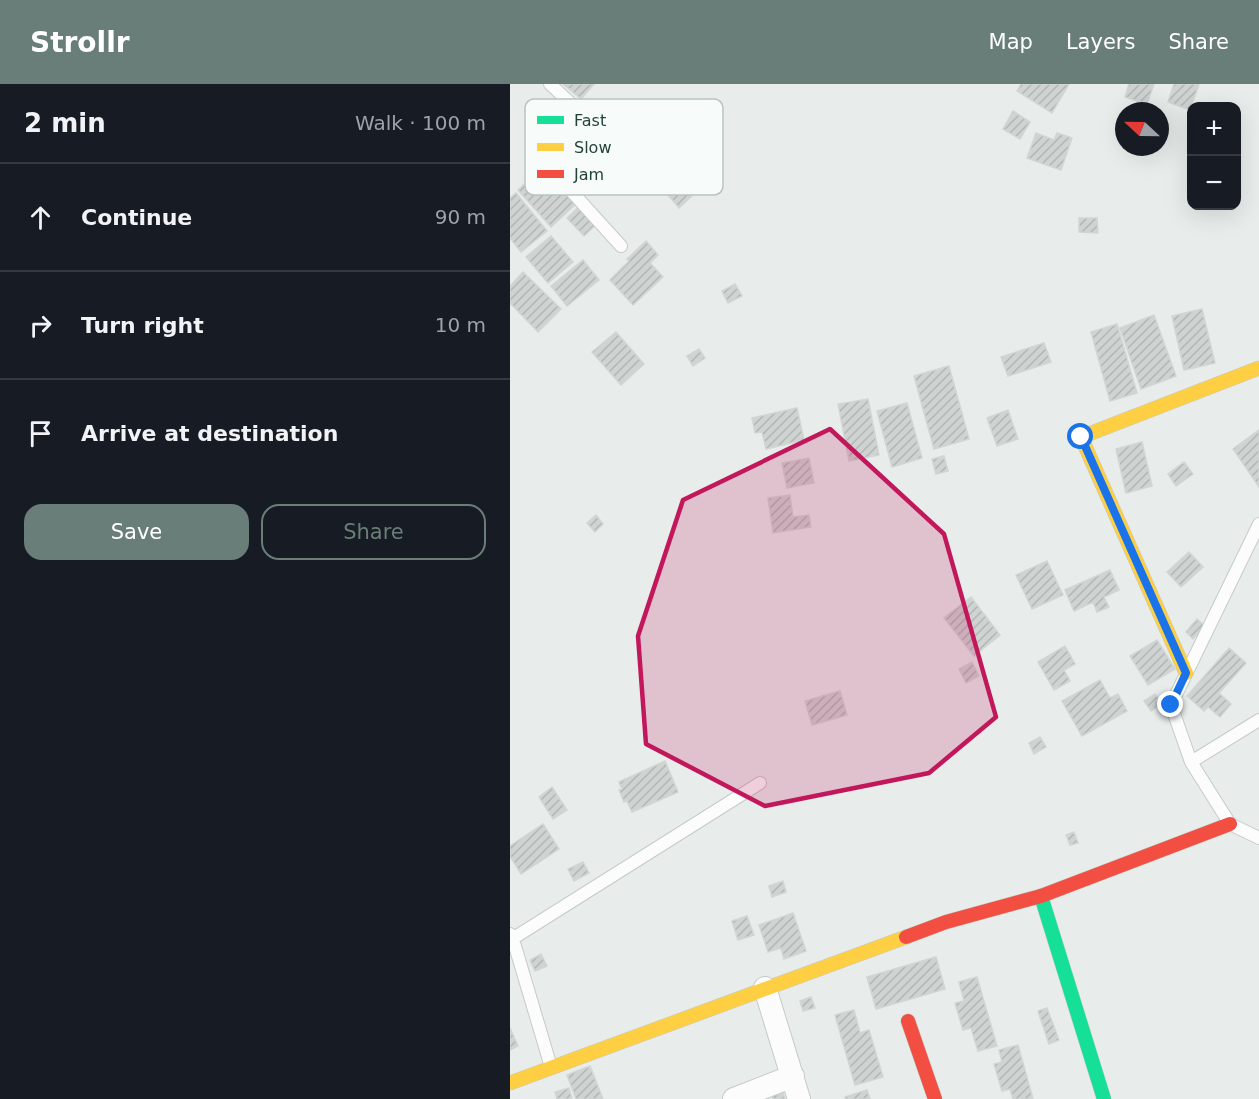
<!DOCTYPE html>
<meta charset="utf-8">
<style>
:root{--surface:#171b24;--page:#242831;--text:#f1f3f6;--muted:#9ea1a6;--line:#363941;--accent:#697e78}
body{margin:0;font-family:"DejaVu Sans",sans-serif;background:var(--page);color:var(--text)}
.controls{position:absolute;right:18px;top:18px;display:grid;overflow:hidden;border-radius:12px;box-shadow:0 6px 24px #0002}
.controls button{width:54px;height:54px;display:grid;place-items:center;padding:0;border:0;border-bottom:2px solid var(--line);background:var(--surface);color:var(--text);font:30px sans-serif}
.compass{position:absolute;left:605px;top:18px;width:54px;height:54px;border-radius:50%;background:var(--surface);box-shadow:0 6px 24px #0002;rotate:292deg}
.stop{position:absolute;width:18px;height:18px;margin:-14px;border:4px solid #1a73e8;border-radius:50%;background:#fff}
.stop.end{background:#1a73e8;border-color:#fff;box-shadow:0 2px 6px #0008}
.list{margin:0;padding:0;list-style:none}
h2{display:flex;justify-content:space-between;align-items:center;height:78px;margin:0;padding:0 24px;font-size:26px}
h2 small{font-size:20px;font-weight:400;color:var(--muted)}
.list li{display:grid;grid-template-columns:39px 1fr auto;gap:18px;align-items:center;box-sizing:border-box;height:108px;padding:0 24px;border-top:2px solid var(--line)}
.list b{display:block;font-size:22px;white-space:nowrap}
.list em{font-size:20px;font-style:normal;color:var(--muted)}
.actions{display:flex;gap:12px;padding:18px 24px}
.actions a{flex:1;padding:14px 0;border:2px solid var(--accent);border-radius:18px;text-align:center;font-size:21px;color:var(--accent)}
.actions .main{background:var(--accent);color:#fff}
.icon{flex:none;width:33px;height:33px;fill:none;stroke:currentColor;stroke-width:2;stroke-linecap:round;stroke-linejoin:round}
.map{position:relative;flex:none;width:749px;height:1015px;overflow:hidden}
header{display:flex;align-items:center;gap:36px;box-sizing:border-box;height:84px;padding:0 30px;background:var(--accent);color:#fff}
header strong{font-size:28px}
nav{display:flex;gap:33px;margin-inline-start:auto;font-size:21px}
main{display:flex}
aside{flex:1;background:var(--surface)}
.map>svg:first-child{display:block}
.building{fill:url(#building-hatch);stroke:#d1d6d4;stroke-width:1.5}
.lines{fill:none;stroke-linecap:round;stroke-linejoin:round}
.lane-casing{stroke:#c5cac8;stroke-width:14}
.street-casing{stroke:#c5cac8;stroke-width:24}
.fast-casing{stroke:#c3cbc8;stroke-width:15}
.slow-casing{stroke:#c3cbc8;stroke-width:15}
.jam-casing{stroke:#c3cbc8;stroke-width:15}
.lane{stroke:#fcfcfc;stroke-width:12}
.street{stroke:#fcfcfc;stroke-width:22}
.fast{stroke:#16e098;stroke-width:14}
.slow{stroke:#ffcf43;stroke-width:14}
.jam{stroke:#f24e42;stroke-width:14}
.route{stroke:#1a73e8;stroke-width:8}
.marked{fill:#c2185b;fill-opacity:0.2;stroke:#c2185b;stroke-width:4.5;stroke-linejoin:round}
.key{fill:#f7fbf9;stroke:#b8c4c0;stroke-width:1.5}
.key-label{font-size:16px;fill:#24423a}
</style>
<header>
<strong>Strollr</strong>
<nav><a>Map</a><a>Layers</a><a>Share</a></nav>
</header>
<main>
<aside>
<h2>2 min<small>Walk · 100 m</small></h2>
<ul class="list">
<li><svg class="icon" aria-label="ahead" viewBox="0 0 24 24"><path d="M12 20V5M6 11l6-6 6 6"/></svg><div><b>Continue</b></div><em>90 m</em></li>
<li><svg class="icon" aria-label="right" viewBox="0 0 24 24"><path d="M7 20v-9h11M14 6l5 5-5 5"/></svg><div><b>Turn right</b></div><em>10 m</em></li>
<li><svg class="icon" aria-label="arrive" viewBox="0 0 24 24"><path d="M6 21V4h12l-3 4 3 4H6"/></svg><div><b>Arrive at destination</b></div></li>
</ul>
<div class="actions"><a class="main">Save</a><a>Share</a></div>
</aside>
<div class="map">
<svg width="749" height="1015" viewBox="0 0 749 1015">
<defs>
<pattern id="building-hatch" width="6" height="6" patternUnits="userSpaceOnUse" patternTransform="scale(1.5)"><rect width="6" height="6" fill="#cfd4d2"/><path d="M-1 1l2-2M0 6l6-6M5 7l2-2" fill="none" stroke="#b2b7b5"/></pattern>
</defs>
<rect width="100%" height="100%" fill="#e8edeb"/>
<path class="building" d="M53 0H84L71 15Z
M511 0H559L542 29 507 7Z
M619 0H644L637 20 615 13Z
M664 0H689L680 26 658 18Z
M503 27 520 38 510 55 493 45Z
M526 49 544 56 547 49 562 54 551 86 517 74Z
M35 81 68 118 41 143 8 106Z
M172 99 183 111 169 124 158 111Z
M6 109 37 147 11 168 0 154V114Z
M75 117 92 135 74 152 57 134Z
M569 134H587L588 149 569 148Z
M41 152 63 178 38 199 16 173Z
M136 157 148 171 140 179 153 193 123 221 100 196 119 177 117 175Z
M73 176 89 196 57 222 41 202Z
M13 188 51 225 28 248 0 219V202Z
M225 200 232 212 218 219 212 207Z
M692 225 705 279 674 286 662 232Z
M644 231 666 292 631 305 610 244Z
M607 240 627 309 600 317 581 248Z
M106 248 134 280 111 301 82 268Z
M534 259 541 278 498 292 491 273Z
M189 265 195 274 183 282 177 272Z
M439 282 459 355 424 365 404 292Z
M358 315 369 371 339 377 328 320Z
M397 319 412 374 382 383 367 327Z
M287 324 294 356 256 365 252 348 245 349 242 334Z
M498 326 508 355 487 362 477 334Z
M749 346V403L723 365Z
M632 358 642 402 616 409 606 365Z
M434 372 438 387 426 390 422 375Z
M299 374 304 399 277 404 272 379Z
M674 378 683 390 666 402 658 390Z
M280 411 283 433 299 431 301 443 263 449 258 414Z
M86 431 93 440 85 448 77 439Z
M679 468 693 483 671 503 657 488Z
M537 477 553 511 522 525 506 491Z
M600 486 609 506 594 513 599 523 587 528 583 518 564 527 555 506Z
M461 513 490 551 464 572 434 534Z
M687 535 695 542 683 555 676 548Z
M647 556 665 585 638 601 620 572Z
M555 562 565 580 554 586 560 597 544 606 528 578Z
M719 564 736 579 709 609 721 620 710 633 698 623 694 627 677 612Z
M462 578 469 592 456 599 449 585Z
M590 596 600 614 608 610 617 627 572 652 552 617Z
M330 607 337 631 302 641 295 617Z
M645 610 652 619 641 627 634 617Z
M530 653 536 663 524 670 519 659Z
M155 677 168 708 122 728 117 717 114 718 109 706 112 705 109 698Z
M42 703 57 726 43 735 29 713Z
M33 740 49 765 11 790 0 772V762Z
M564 748 568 759 560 761 556 751Z
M73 778 79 789 64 797 58 785Z
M273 797 276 808 262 813 259 802Z
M283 829 296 867 274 875 271 864 258 868 249 841Z
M237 832 244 851 228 856 222 837Z
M31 870 37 882 25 887 20 876Z
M426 873 435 905 366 925 357 893Z
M467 893 487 962 468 967 461 944 453 946 445 919 454 917 449 898Z
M301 913 305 924 293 927 290 917Z
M537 924 549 956 539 960 528 927Z
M344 926 350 949 359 946 373 993 345 1001 325 931Z
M0 944 8 962 0 966Z
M508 961 523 1015H503L500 1005 492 1007 484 980 492 978 489 966Z
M80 982 93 1015H66L57 991Z
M59 1004 62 1015H47L45 1008Z
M357 1006 360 1015H336L335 1013Z
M273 1009 275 1015H263L262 1012Z"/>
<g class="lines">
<g class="lane-casing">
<path id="lane" d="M40 0 74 32 33 76 111 162
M749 440 661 621 681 678 720 740 749 754
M681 678 749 636
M0 850 5 862 41 983
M2 855 250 699"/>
</g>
<g class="street-casing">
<path id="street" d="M255 904 289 1015
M224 1015 283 992"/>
</g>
<g class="fast-casing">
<path id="fast" d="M531 812 594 1015"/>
</g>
<g class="slow-casing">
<path id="slow" d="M676 589 571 353 749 284
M0 999 396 853"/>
</g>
<g class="jam-casing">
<path id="jam" d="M396 853 436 838 531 812 720 740
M398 937 425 1015"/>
</g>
<use href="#lane" class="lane"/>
<use href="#street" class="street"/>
<use href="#fast" class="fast"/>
<use href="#slow" class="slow"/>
<use href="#jam" class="jam"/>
</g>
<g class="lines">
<path class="route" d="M571 353 676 589 661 621"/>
</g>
<path class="marked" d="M320 345 434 450 486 633 419 689 255 722 136 660 128 552 173 416Z"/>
<rect x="15" y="15" width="198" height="96" rx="9" class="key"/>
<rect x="27" y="32" width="27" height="8" fill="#16e098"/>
<rect x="27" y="59" width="27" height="8" fill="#ffcf43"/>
<rect x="27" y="86" width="27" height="8" fill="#f24e42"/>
<g class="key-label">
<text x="64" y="42">Fast</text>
<text x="64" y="69">Slow</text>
<text x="64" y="96">Jam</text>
</g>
</svg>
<div class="controls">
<button>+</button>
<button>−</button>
</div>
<svg class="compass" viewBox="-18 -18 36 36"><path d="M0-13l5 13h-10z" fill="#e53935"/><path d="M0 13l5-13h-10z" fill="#9ea1a6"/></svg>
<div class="stop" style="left:571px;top:353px"></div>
<div class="stop end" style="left:661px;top:621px"></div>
</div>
</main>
